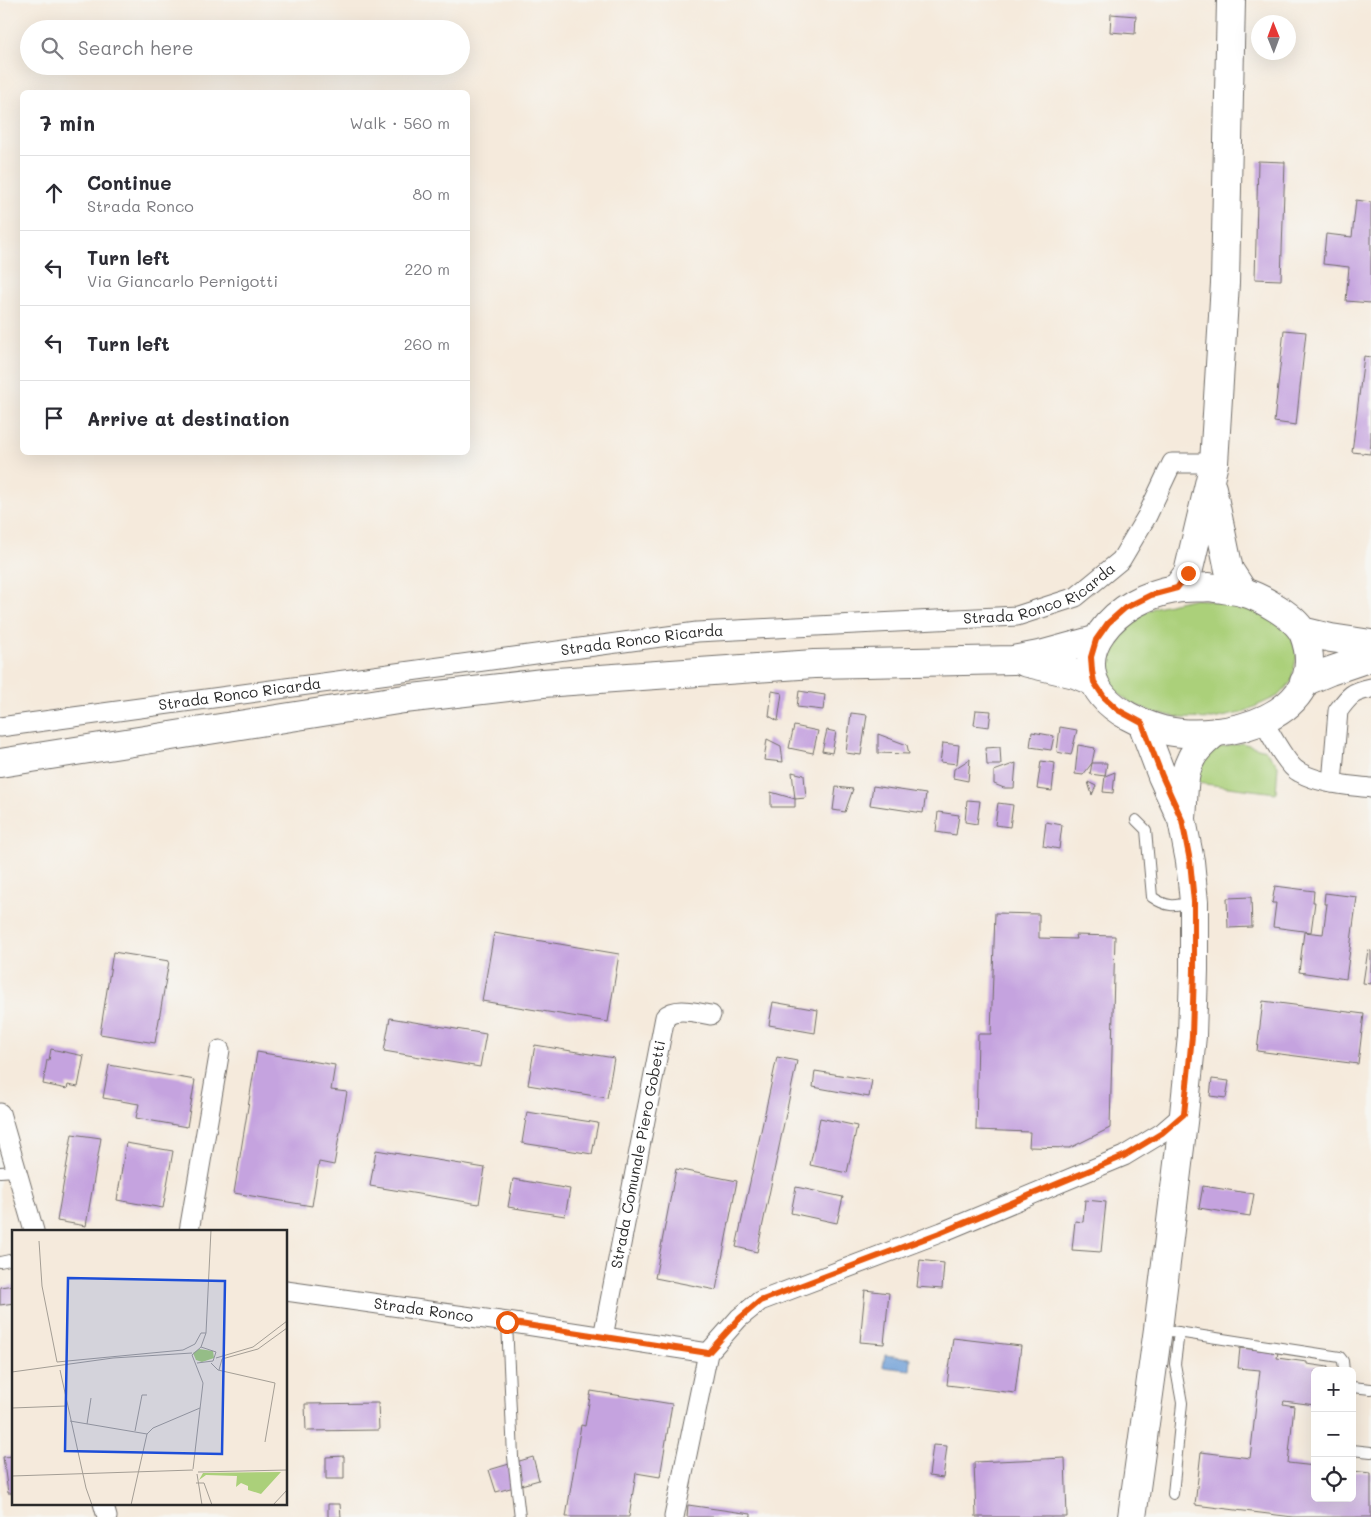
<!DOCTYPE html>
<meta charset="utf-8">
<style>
:root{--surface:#fff;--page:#f2f2f3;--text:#2b2b33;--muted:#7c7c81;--line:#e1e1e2}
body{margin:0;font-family:Mali,sans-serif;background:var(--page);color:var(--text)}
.controls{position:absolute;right:15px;bottom:15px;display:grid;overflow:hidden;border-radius:8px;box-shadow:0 5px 20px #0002}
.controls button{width:45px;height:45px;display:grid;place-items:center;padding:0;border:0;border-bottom:1px solid var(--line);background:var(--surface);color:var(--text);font:25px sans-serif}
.compass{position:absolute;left:1251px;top:15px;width:45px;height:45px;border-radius:50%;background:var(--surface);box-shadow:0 5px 20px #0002;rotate:359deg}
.stop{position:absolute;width:15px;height:15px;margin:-11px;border:4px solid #ea580c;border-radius:50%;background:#fff}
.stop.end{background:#ea580c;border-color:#fff;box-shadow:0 1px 5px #0008}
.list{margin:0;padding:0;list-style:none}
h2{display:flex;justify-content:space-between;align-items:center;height:65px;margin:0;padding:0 20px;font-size:21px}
h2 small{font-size:16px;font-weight:400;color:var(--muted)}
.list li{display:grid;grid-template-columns:32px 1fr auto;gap:15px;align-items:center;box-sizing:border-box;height:75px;padding:0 20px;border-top:1px solid var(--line)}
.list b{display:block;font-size:19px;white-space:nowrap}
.list p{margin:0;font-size:16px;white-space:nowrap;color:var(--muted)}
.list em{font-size:16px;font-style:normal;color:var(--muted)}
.icon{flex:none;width:28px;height:28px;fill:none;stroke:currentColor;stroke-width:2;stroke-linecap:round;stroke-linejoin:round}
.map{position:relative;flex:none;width:1371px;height:1517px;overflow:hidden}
.search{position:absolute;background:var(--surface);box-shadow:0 5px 20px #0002;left:20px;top:20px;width:450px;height:55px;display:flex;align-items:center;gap:12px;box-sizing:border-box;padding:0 18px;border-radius:28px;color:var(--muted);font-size:19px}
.panel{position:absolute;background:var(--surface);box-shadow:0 5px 20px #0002;left:20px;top:90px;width:450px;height:365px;border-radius:8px}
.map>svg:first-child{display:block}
.green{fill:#abd07a;stroke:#6b7e52}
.water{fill:#6d9ed7;stroke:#4c6481}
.building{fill:#c5a3df}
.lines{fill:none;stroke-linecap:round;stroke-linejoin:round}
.service-casing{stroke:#726e69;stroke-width:12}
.minor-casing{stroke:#726e69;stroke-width:21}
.secondary-casing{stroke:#726e69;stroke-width:30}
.primary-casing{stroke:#726e69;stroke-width:30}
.service{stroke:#fff;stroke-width:10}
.minor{stroke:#fff;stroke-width:19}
.secondary{stroke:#fff;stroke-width:28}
.primary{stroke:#fff;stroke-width:28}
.route{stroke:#ea580c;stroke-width:6}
.labels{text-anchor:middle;stroke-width:4.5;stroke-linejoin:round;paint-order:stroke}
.street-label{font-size:15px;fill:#2b2b2b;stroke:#f6f6f2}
.inset-road{fill:none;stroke:#a49e95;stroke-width:1}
.view{fill:#1d4ed8;fill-opacity:0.15;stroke:#1d4ed8;stroke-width:2.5}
.inset-edge{fill:none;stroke:#2b2b2b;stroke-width:2.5}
</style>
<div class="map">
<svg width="1371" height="1517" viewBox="0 0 1371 1517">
<rect width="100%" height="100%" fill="#f6f6f2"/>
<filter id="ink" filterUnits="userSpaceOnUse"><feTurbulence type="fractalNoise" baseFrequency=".02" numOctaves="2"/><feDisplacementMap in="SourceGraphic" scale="10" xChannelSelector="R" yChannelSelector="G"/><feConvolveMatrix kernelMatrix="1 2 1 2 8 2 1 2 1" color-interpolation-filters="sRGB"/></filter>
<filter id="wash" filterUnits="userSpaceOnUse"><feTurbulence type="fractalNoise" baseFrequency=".0096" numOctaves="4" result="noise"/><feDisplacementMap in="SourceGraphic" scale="20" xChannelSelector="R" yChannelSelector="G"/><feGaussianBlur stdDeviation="1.12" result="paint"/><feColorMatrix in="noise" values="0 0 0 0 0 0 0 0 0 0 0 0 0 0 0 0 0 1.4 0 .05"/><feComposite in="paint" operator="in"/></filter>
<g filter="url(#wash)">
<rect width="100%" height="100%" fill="#f5eadc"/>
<path class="green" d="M1192 599 1222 601 1253 609 1268 616 1291 635 1297 655 1291 682 1278 696 1241 713 1213 719 1182 718 1153 712 1131 703 1115 691 1106 676 1103 659 1104 651 1125 622 1156 607Z
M1242 743 1265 750 1278 765 1276 793 1197 783 1202 759 1214 749Z"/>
<path class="water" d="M885 1355 911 1358 910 1370 883 1367Z"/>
<g id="blocks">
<path class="building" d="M1111 14 1136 16 1135 34 1110 32Z
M1258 161 1285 162 1281 280 1255 279Z
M1356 200 1371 202V303L1346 301 1349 267 1323 264 1326 234 1352 237Z
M1284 330 1306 332 1296 425 1274 422Z
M1364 356 1371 357V443L1370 454 1352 452Z
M772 691 782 693 778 721 769 716Z
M799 691 825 695 823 710 797 707Z
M976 710 991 711 989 727 974 725Z
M851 713 867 715 861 755 846 753Z
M794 726 818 731 813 753 789 748Z
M1060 727 1077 730 1071 755 1057 752Z
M827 730 836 732 832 753 822 751Z
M1032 732 1054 736 1051 750 1030 747Z
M878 734 907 745 909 754 878 753Z
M767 739 781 746 783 762 764 760Z
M943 743 959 745 957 764 940 762Z
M1078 745 1095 748 1092 763 1083 775 1075 774Z
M1000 747 1001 765H987L986 748Z
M970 759 968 781 953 778 954 769Z
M1041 761 1055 763 1052 791 1037 789Z
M1016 763 1014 788H1004L994 784V771Z
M1092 763H1107L1105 776 1115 772 1113 793 1103 792 1105 776 1090 774Z
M792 772 804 775 806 798 795 799Z
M1088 782 1096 786 1092 795Z
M873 786 926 794 923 813 870 805Z
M836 787 853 789 845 812 833 810Z
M771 792 795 799V807H771Z
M967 800 980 801 977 824 965 822Z
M998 803 1013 805 1010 827 995 825Z
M938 812 959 815 956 835 936 832Z
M1046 822 1062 825 1059 849 1043 846Z
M1275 886 1314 891 1313 902H1315L1311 932 1273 927 1276 903H1272Z
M1325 893 1357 897 1346 979 1299 972 1304 932 1323 934 1327 904H1324Z
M1251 897 1252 927 1228 928 1227 898Z
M995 913 1039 914V938L1076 939 1075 935 1115 936 1110 1128 1070 1148 1029 1147 1030 1132 976 1130 978 1034H991Z
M494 933 619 954 608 1022 482 1001Z
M1368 950 1371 951V984L1363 983Z
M113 952 169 961 155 1043 100 1034Z
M1263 1001 1364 1014 1358 1064 1257 1051Z
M773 1002 818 1010 815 1033 769 1025Z
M390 1018 486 1034 480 1067 384 1051Z
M535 1045 614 1058 607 1098 528 1085Z
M51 1049 84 1056 78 1087 68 1085 67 1089 43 1084 47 1060H49Z
M257 1052 335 1065 331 1090 347 1092 334 1165 319 1162 312 1206 234 1193Z
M777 1057 797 1061 757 1252 736 1247Z
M109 1065 195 1080 187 1127 136 1118 139 1104 103 1098Z
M815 1071 872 1080 869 1097 813 1087Z
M1212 1079 1229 1081 1226 1098 1210 1096Z
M527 1112 598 1123 592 1154 522 1143Z
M820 1118 857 1126 847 1173 810 1165Z
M72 1134 101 1138 86 1226 57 1221Z
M126 1143 173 1151 163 1208 117 1200Z
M376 1150 485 1168 479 1204 370 1186Z
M676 1169 737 1181 716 1290 655 1278Z
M513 1179 570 1189 565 1216 508 1207Z
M1203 1186 1254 1194 1250 1216 1199 1208Z
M796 1187 843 1197 837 1223 791 1213Z
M1085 1200 1106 1202 1101 1252 1072 1250 1075 1221 1083 1222Z
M920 1260 944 1263 942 1289 917 1287Z
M14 1285V1303L0 1305V1287Z
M865 1290 889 1293 884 1344 860 1342Z
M953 1338 1021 1346 1015 1393 947 1385Z
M1240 1348 1278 1352 1277 1358 1307 1362V1364L1328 1367 1327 1371H1315V1405L1284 1401 1283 1404 1294 1406 1288 1463 1315 1466V1498H1352V1471L1371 1473V1517H1293L1195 1505 1201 1452 1250 1458 1260 1370 1238 1368Z
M591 1391 672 1404 660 1477 636 1473 629 1517H566L581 1425 585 1426Z
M378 1403 379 1430 306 1431 305 1404Z
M933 1445 947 1446 943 1478 929 1476Z
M14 1456V1493H8L3 1457Z
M344 1456V1479H326V1457Z
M533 1457 539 1480 496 1492 489 1470Z
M1065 1458 1067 1517H976L974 1462Z
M328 1504H340L341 1517H328Z
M688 1505 751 1514V1517H687Z"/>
</g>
</g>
<g filter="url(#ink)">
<use href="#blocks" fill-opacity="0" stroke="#726e69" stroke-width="1"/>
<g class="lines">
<g class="service-casing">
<path id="service" d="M1136 820 1146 830 1152 897C1168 908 1174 906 1193 902
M0 1172 16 1171
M0 1262 14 1259
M507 1322 513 1457 520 1517
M1158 1329 1340 1357 1343 1361 1344 1371
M1352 1387 1371 1389
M1352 1450 1371 1452
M1173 1494 1182 1403 1175 1364 1179 1332"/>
</g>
<g class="minor-casing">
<g id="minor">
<path d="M1263 721C1270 733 1287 766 1299 772 1320 784 1347 785 1371 788"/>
<path id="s1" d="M0 727 697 632 1017 616 1076 597 1121 560 1147 516 1172 463H1214"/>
<path d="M1332 783 1338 711C1350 695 1352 692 1371 688"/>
<path d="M0 1113 34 1231"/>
<path d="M189 1231 220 1050"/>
<path id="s2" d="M286 1291 507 1322 708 1353"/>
<path id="s3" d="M603 1337 665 1017C676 1006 697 1013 711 1015"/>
<path d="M103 1503 107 1517"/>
<path d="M674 1517 708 1353 739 1318 760 1301 942 1232 1124 1156 1162 1133 1184 1114"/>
</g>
</g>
<g class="secondary-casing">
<path id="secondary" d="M1212 488 1229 570 1244 593
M1177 588 1188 573 1214 463 1225 283 1231 0
M1182 818C1184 799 1182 776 1191 759 1196 748 1207 740 1216 732
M1132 1517 1158 1329 1184 1114 1192 1036 1194 970V902L1190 861 1182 820 1162 776 1142 723"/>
</g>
<g class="primary-casing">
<path id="primary" d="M1209 587C1220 589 1232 590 1243 592 1260 597 1297 617 1304 635 1334 716 1222 744 1163 730 1151 727 1139 722 1128 716 1112 707 1096 693 1092 674 1089 659 1093 644 1102 632 1119 608 1147 594 1175 589 1186 587 1198 588 1209 587Z
M1302 631 1331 638 1371 644
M1024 662 1075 674 1094 682
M1304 682 1330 671 1371 657
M0 763 404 699 543 683 814 664 1013 660 1044 654 1095 640"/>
</g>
<use href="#service" class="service"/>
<use href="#minor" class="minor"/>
<use href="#secondary" class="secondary"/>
<use href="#primary" class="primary"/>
</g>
</g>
<g class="lines" filter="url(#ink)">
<path class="route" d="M507 1322 708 1353 740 1318 760 1301 942 1232 1124 1156 1162 1133 1184 1114 1192 1036 1194 970V902L1190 861 1182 820 1162 776 1142 723 1118 710 1104 697 1094 682 1092 671 1091 657 1096 640 1108 623 1125 608 1151 595 1177 588 1188 573"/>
</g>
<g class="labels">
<g class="street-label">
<text dy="5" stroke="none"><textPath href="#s1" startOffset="1052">Strada Ronco Ricarda</textPath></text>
<text dy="5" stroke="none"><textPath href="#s1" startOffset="648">Strada Ronco Ricarda</textPath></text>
<text dy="5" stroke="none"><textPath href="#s1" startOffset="242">Strada Ronco Ricarda</textPath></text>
<text dy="5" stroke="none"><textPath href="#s3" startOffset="186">Strada Comunale Piero Gobetti</textPath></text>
<text dy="5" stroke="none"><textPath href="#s2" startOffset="139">Strada Ronco</textPath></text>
</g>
</g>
<g transform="translate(12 1230)">
<rect width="275" height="275" fill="#f5eadc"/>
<path d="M187 119 201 121 202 128 190 132 184 130 181 123ZM269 242 249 264 236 260V256L229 253 224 257 225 246 194 245 187 250 191 243Z" fill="#abd07a"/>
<path class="inset-road" d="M27 11 30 56 45 132 171 120 183 114 189 103H194M189 117 194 103 199 0M204 128 241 117 275 91M199 133 206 140 263 153 253 212M48 140 74 258 80 275M207 140 210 129 246 119 275 98M0 142 101 128 180 123M0 178 54 176M58 191 135 204M75 194 79 168M123 201 130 165H135M181 239 191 153 180 125 189 117 204 122 201 131 185 133M186 242 275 240M185 244 190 275M0 246 181 240M184 253H192L200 275M119 275 135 204 141 198 188 178M261 275 275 260"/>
<path class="view" d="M56 48 213 51 210 224 53 221Z"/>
<rect width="275" height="275" class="inset-edge"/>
</g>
</svg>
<div class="controls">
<button>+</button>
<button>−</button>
<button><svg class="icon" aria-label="locate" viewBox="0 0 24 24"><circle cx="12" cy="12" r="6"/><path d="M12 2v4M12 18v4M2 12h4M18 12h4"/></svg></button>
</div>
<svg class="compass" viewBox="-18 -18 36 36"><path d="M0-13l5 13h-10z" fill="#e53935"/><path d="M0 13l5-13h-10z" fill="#7c7c81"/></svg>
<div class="stop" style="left:507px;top:1322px"></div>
<div class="stop end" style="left:1188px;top:573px"></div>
<div class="search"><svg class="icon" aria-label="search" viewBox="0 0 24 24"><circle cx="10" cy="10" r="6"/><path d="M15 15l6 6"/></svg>Search here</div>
<section class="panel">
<h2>7 min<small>Walk · 560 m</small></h2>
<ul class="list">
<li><svg class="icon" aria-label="ahead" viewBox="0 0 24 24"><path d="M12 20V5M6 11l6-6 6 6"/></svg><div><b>Continue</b><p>Strada Ronco</p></div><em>80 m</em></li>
<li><svg class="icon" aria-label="left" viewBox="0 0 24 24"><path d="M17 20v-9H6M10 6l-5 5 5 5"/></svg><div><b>Turn left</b><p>Via Giancarlo Pernigotti</p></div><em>220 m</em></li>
<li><svg class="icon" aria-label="left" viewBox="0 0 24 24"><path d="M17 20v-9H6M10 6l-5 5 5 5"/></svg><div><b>Turn left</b></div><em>260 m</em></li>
<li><svg class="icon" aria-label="arrive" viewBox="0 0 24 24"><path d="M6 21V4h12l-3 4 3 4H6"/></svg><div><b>Arrive at destination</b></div></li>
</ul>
</section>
</div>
